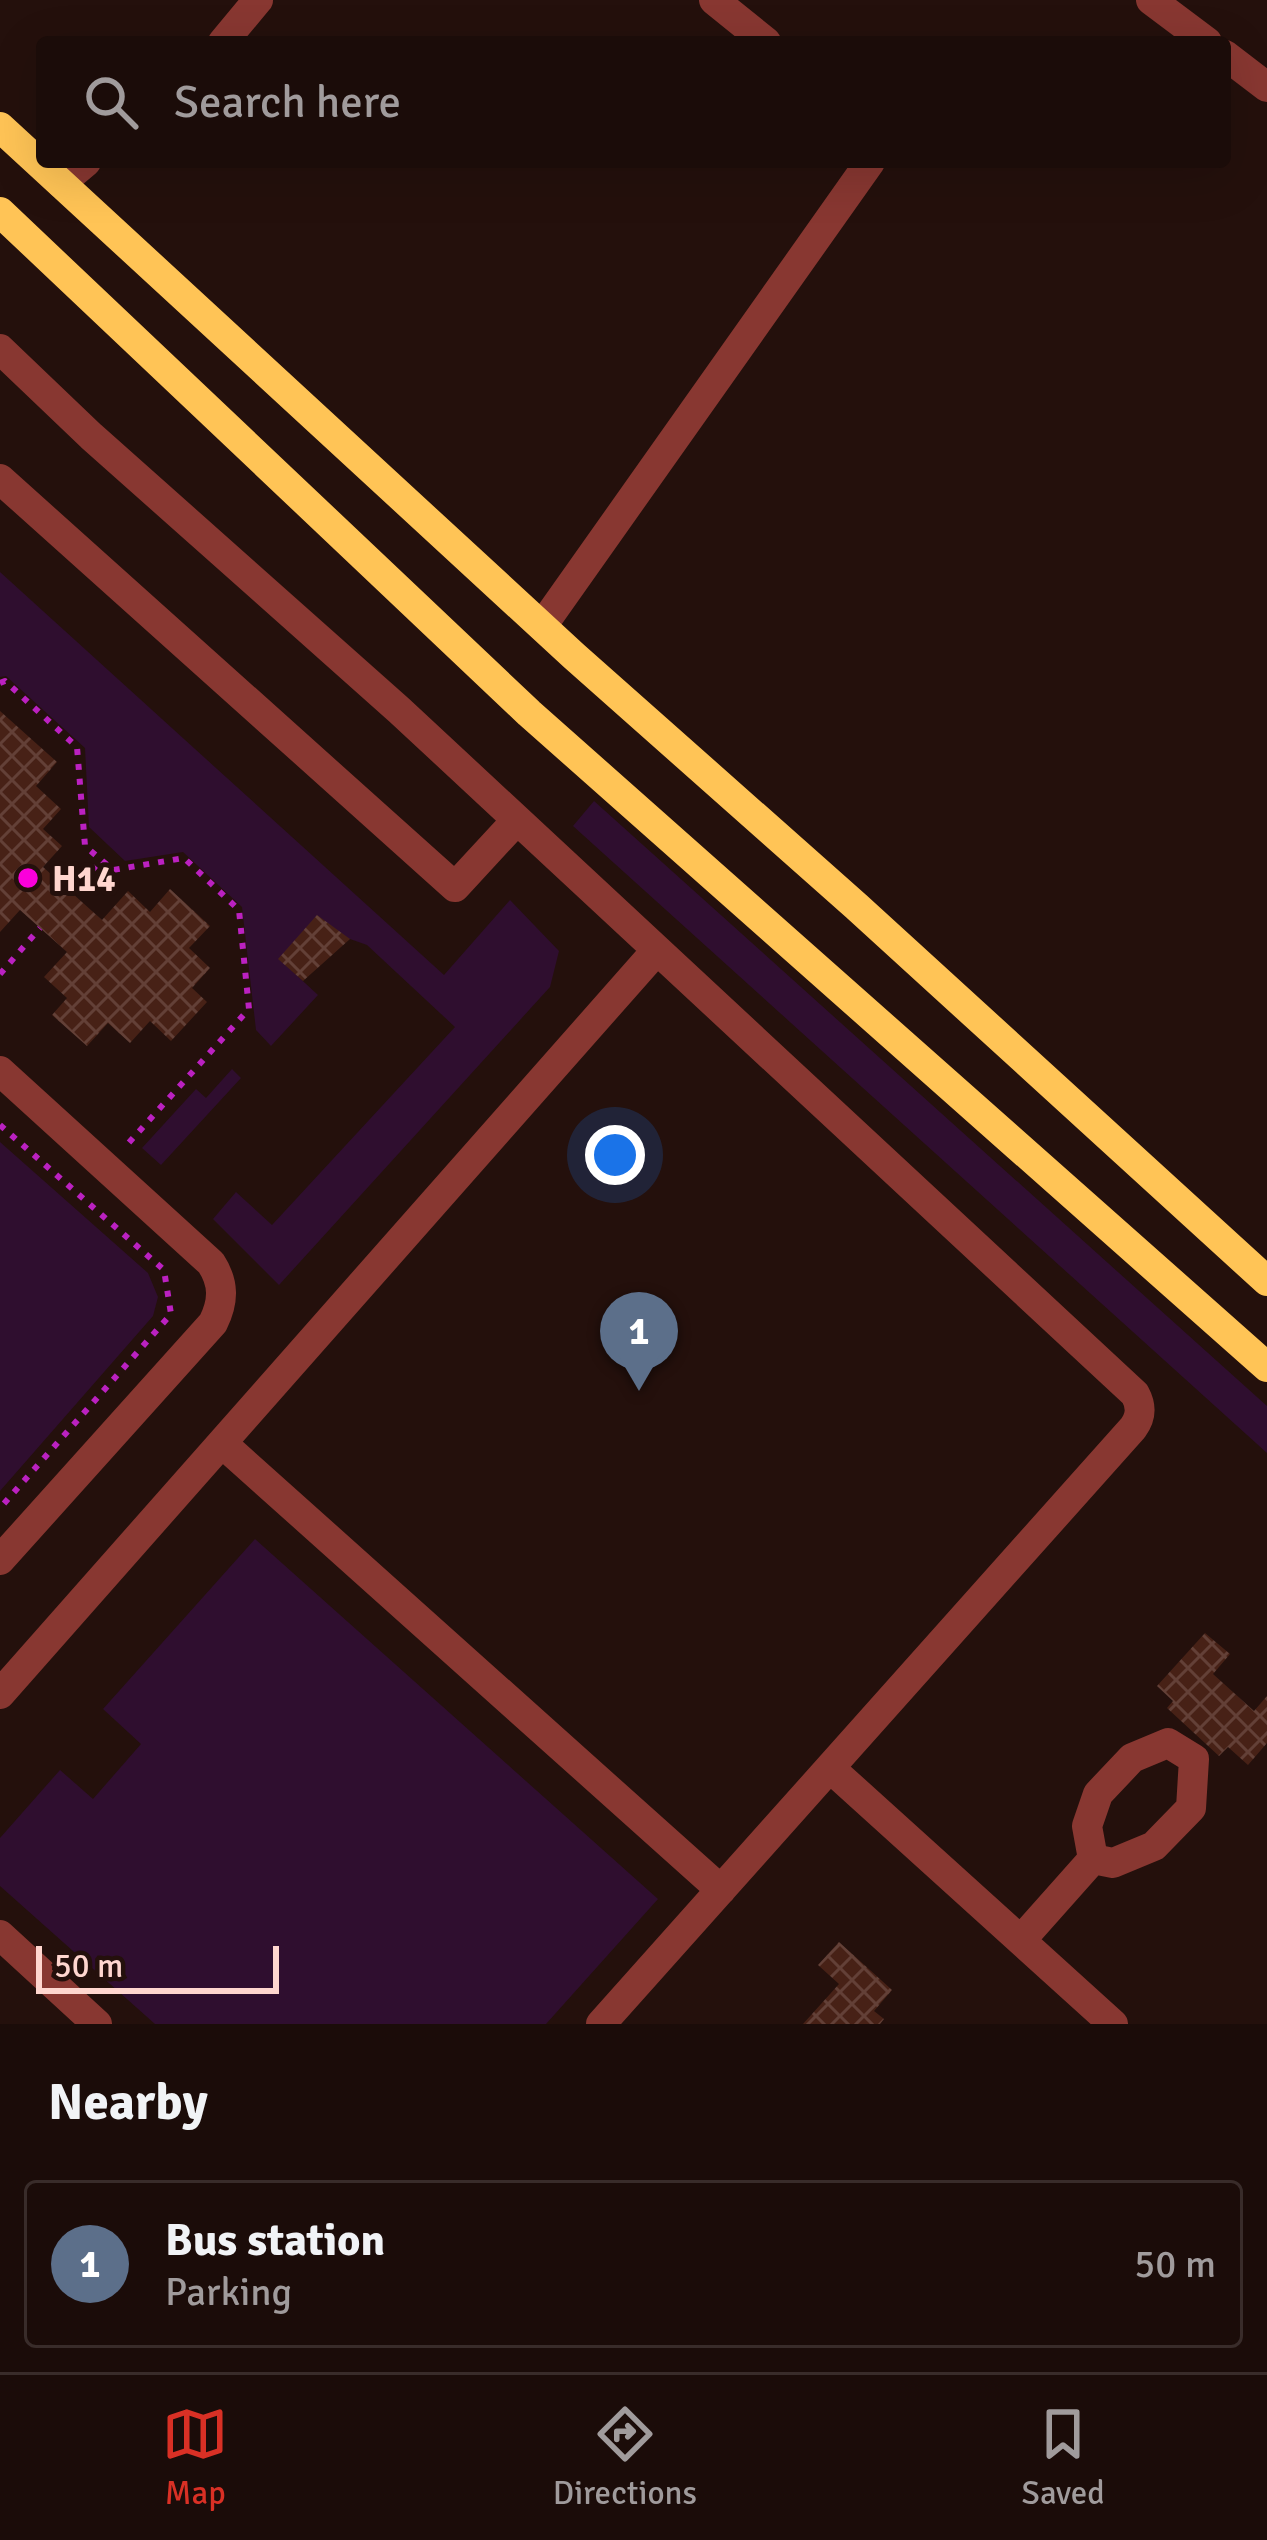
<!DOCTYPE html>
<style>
:root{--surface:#1b0c09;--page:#281a17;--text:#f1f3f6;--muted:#a09b9c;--line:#392c2a;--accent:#d93025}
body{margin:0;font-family:Signika,sans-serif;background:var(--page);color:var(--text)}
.scale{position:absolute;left:36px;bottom:30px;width:243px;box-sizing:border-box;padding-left:12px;border:6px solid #ffd6cf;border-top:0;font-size:33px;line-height:42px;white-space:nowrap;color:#ffd6cf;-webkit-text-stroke:9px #24100c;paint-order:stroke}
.you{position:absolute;left:615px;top:1155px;width:42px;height:42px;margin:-30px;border:9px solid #fff;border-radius:50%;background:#1a73e8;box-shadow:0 0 0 18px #1a73e833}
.badge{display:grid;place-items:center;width:78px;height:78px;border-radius:50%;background:var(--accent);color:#fff;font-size:39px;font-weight:700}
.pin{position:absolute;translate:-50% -99px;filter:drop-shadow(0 3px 6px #0008)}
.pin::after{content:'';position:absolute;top:63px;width:42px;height:36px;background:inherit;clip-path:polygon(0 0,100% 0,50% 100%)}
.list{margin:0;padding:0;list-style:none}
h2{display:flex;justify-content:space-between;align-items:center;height:156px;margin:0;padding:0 48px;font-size:51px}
h2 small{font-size:39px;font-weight:400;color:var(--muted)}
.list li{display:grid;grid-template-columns:78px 1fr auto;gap:36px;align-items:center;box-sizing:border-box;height:168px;margin:0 24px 24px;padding:0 24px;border:3px solid var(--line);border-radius:12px}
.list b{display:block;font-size:45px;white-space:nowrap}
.list p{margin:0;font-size:39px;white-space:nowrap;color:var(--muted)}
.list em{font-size:39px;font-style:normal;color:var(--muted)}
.icon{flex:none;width:66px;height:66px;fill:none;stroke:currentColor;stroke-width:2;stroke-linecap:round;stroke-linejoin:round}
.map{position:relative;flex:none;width:1267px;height:2024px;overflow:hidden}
.search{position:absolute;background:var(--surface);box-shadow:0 12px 48px #0002;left:36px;right:36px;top:36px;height:132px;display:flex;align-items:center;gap:30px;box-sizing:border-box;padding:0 42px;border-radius:12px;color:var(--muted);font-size:45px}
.sheet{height:348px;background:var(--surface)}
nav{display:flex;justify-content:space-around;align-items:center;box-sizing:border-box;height:168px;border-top:3px solid var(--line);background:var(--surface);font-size:33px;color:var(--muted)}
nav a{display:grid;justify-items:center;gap:6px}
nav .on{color:var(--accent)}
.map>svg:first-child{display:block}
.green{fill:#2f0e2f}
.building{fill:url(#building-cross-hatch)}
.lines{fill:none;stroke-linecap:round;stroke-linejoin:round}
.path{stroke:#bb21c1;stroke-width:6;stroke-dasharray:6 9;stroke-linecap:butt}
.minor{stroke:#883731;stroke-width:30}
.major{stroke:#ffc456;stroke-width:30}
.poi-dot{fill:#fa00db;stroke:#24100c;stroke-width:4.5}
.labels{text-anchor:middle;stroke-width:10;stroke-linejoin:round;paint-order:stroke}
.poi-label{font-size:36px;font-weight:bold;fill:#ffd6cf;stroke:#24100c;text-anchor:start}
</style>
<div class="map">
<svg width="1267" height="2024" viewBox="0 0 1267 2024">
<defs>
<pattern id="building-cross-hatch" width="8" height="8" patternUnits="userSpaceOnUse" patternTransform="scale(3)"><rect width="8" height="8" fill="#472116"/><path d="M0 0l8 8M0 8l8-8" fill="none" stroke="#634037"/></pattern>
</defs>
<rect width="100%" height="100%" fill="#24100c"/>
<path class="green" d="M0 572 444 975 510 900 559 951 550 987 279 1285 213 1219 236 1192 272 1225 455 1027 367 945 350 939 279 959 318 995 271 1046 256 1030 242 907 183 852 125 861 89 827 85 748 6 676 0 677Z
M594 801 1267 1406V1453L573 826Z
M232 1069 241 1078 161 1165 142 1148 196 1089 206 1098Z
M0 1142 148 1273 158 1297 153 1316 0 1491Z
M255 1539 658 1899 546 2024H155L0 1886V1838L60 1770 93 1799 141 1744 103 1709Z"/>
<path class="building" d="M0 711 57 762 36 786 61 809 43 829 62 846 43 867 102 920 128 891 150 912 170 889 210 926 189 948 210 968 192 988 207 1002 171 1041 150 1021 130 1043 108 1023 87 1046 52 1015 67 998 44 977 67 952 20 910 0 932Z
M317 915 350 939 303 981 278 959Z
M1205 1633 1230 1654 1213 1674 1254 1711 1267 1696V1743L1248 1765 1228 1747 1219 1756 1167 1708 1173 1701 1157 1686Z
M839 1942 892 1990 874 2011 884 2019 880 2024H803L839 1984 818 1965Z"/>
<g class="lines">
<path class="path" d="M0 683 5 681 77 747 85 846 113 870 184 858 239 910 249 1009 125 1147
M72 893 101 860
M0 974 40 928
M0 1125 164 1270 171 1314 0 1508"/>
<path class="minor" d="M714 0 766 42
M1151 0 1207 42
M223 42 258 0
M1225 55 1267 87
M61 183 86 162
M0 349 91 436 399 710 1135 1394C1142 1407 1141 1417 1133 1428L601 2024
M0 479 455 887 516 821
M542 626 870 162
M0 1071 211 1263C224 1283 224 1301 213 1323L0 1560
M223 1444 721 1890
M0 1694 656 951
M1168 1743 1194 1759 1191 1808 1154 1846 1113 1863 1093 1859 1087 1826 1098 1794 1132 1758Z
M830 1768 1113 2024
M0 1935 97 2024
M1021 1940 1093 1859"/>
<path class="major" d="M0 127 574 656 856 906 1267 1281
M0 212 529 713 1267 1367"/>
</g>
<circle class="poi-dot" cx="28" cy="878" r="12"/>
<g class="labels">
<g class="poi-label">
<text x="52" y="891">H14</text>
</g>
</g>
</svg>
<div class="scale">50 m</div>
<div class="you"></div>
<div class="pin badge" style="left:639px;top:1391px;background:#5c6f8a">1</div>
<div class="search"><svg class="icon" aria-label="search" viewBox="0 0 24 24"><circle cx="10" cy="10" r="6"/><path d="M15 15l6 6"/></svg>Search here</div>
</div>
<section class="sheet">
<h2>Nearby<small></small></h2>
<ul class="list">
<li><span class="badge" style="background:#5c6f8a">1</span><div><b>Bus station</b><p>Parking</p></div><em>50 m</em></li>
</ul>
</section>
<nav>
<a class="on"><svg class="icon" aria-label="map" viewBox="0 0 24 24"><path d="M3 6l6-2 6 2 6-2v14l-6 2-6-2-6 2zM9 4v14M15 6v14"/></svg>Map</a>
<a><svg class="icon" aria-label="directions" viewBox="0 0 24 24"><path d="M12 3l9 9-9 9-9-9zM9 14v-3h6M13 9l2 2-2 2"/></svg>Directions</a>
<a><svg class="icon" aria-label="saved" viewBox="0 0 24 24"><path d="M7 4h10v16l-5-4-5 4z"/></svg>Saved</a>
</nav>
